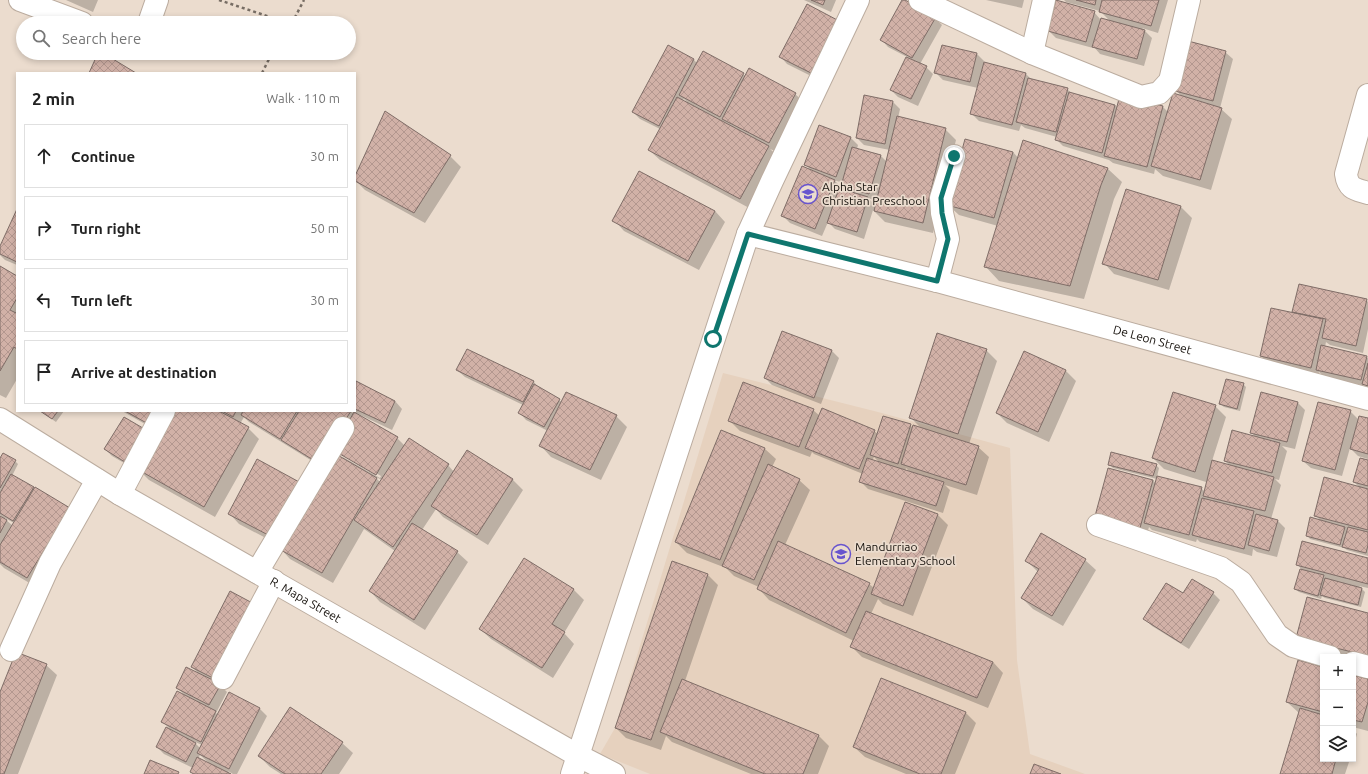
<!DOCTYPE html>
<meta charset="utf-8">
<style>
:root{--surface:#fff;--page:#f6f6f6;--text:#222;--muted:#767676;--line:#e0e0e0}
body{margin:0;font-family:Ubuntu,sans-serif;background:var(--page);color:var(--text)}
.controls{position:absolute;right:12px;bottom:12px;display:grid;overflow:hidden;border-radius:0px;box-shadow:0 2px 6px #0003}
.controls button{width:36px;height:36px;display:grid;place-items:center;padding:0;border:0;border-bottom:1px solid var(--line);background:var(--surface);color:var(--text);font:20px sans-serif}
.stop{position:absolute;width:12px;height:12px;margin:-9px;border:3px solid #0f766e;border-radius:50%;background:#fff}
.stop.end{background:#0f766e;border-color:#fff;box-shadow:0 1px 4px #0008}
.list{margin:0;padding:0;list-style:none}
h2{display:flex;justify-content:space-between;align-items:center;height:52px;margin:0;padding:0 16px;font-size:17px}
h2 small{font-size:13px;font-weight:400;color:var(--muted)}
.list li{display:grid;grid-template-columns:26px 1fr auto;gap:12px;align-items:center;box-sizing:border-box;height:64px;margin:0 8px 8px;padding:0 8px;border:1px solid var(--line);border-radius:0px}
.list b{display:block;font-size:15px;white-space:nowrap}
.list em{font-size:13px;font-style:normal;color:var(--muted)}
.icon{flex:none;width:22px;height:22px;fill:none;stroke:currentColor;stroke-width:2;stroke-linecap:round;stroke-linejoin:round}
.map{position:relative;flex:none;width:1368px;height:774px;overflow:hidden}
.search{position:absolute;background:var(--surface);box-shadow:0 2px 6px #0003;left:16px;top:16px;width:340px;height:44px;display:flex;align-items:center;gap:10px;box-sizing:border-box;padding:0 14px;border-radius:22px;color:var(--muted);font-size:15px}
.panel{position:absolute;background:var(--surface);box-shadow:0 2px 6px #0003;left:16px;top:72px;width:340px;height:340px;border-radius:0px}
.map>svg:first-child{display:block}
.built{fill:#e6d1be}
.shadow{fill:#0003;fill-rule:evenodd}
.building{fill:url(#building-cross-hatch);stroke:#7f6d67}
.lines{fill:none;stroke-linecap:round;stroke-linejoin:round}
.minor-casing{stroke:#bbac9f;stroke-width:24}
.major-casing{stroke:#bbac9f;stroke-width:24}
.path{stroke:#776d64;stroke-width:2.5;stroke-dasharray:3 3;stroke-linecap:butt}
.minor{stroke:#fff;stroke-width:22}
.major{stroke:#fff;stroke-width:22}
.route{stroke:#0f766e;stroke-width:5}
.labels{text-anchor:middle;stroke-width:3.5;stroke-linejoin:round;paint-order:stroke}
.poi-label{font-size:12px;fill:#16110c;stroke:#ebdcce;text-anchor:start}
.street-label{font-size:12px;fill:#16110c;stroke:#ebdcce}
</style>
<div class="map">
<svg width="1368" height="774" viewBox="0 0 1368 774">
<defs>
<pattern id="building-cross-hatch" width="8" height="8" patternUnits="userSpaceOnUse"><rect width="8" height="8" fill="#d1b1a7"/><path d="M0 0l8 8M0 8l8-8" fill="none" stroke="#b3978f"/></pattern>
</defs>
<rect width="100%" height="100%" fill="#ebdcce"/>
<path class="built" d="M723 373 878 412 1010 448 1017 660 1030 754 1085 774H650L600 754 615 728Z"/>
<path class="shadow" d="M66 0H98L93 12Z
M804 0H836L831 12Z
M903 0 935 18 942 25 920 64 926 67 933 74 918 106 898 97 891 90 907 57 888 47 881 39Z
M986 0H1024L1022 8Z
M1064 0H1168L1158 33 1142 28 1152 38 1144 66 1100 54 1094 47 1093 48 1056 38 1049 31 1094 12 1100 19 1110 21 1100 11 1066 2Z
M807 6 821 81 787 64 780 56Z
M942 46 977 54 984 61V63L1026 74 1032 80 1067 89 1071 93 1115 105 1118 108 1162 106 1168 112 1182 97 1176 90 1225 52 1233 59 1220 108 1232 119 1211 190 1163 176 1155 169 1154 174 1113 163 1109 160 1063 146 1056 139 1057 137 1025 128 1021 125 1019 131 979 121 972 114 978 88 943 80 936 73Z
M668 47 694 60 697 63 703 52 746 76 795 94 806 104 780 153 770 149 779 157 751 209 660 160 649 150 660 129 640 119 633 112ZM684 99 690 105 682 101Z
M893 102 900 109 898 118 945 129 956 140 933 233 885 222 873 210 864 239 835 229 828 222 822 236 790 223 782 215 812 171 805 164 819 126 851 138 858 145 857 149 880 155 887 162 890 150 864 145 857 138ZM834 180 843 183 841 187ZM843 186 848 192 841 190ZM868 198 877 201 876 206Z
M1024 142 1108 169 1122 182 1114 199 1084 299 999 281 986 267 998 226 959 215 948 205 1013 152 1019 159Z
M450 156 461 167 425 223 365 190 355 180V179Z
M1126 190 1181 207 1192 218 1169 290 1114 274 1104 263Z
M715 211 725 222 699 270 624 231 614 220Z
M17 212V265L5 260 0 255V248Z
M0 268 17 277V379L6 398 0 395Z
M1300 285 1366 300 1368 302V329L1363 353 1330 345 1326 342 1325 347 1366 357 1368 358V389L1365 386 1324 376 1319 372 1318 375 1268 363 1261 356 1293 314Z
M783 332 832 351 839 358 821 404 772 385 765 378Z
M986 350 997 361 969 444 978 447 989 457 977 495 945 485 950 490 943 513 868 489 860 481 863 474 814 454 812 452 810 457 740 431 729 420 813 410 820 416 874 431 878 434 910 425 913 428 922 429 910 417ZM874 457 880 463 872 461ZM906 468 911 473 905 471Z
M1024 352 1066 371 1076 381 1049 442 1007 423 997 413Z
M457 370 533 381 540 389 562 402 616 416 627 427 601 480 551 457 541 446 548 431 526 420 519 412 523 405 465 377Z
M356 382 395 401 402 409 392 430 356 413 355 414 397 438 405 446 448 465 454 472 512 479 523 490 488 545 443 517 436 509 422 530 457 552 468 562 425 630 380 602 370 591 395 551 364 529 333 583 290 559 280 548 281 546 239 524 229 513 301 483 325 469 249 422 244 417 240 424 248 428 259 439 215 517 149 480 137 468 136 470 112 456 105 449 147 432H159L122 411H351L354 414 355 412 353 411H355V385ZM337 452 344 459 335 455ZM341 453 381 476 380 478 341 456ZM374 476 382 480 380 482Z
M1243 384 1246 387 1240 411 1224 407 1220 404Z
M1261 393 1298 403 1305 410 1295 449 1282 446 1287 451 1279 480 1275 479 1281 485 1271 519 1278 521 1285 528 1277 557 1257 552 1253 549 1252 556 1200 542 1197 539 1196 542 1152 530 1149 527 1147 534 1104 522 1153 480 1156 484 1157 479 1113 468 1109 464 1156 465 1159 468 1157 477 1201 488 1205 492 1209 476H1208L1206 482 1164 469 1153 458 1215 406 1226 417 1212 461 1230 466 1225 461 1256 438 1251 432Z
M40 411H64L56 422Z
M1350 411 1359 420 1368 419V459L1358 456 1350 448 1342 476 1311 468 1303 461Z
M721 431 765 449 776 459 772 467 799 480 810 490 785 545 869 584 874 588 905 503 938 515 948 525 913 616 883 604 878 599 871 614 993 662 1003 673 988 708 862 657 851 646 854 641 769 600 759 589V587L734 576 726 568 687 553 676 542Z
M0 457 15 461 18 464 12 476 69 509 38 588 4 568 0 564V517H2L0 515ZM5 518 14 523 13 526 5 519Z
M1368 461V556L1347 550 1344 548 1310 539 1307 535 1321 521 1315 515 1360 488 1354 482Z
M525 559 574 590 584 600 564 633 574 644 553 678 491 639 480 629Z
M1368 559V588L1359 586 1365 592 1361 607 1325 598 1322 596 1321 599 1299 592 1295 589 1303 571 1297 564Z
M1026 560H1085L1096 570 1063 626 1033 609 1022 598 1038 572Z
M707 574 718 585 685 681 818 735 829 746 818 774H751L672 742 666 736 661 750 626 738 616 728Z
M231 593 219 684 227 692 216 713 218 715 229 694 260 709 267 716 237 774H233L228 771 230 774H193L191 772 193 768 164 754 157 747 172 731 162 721 186 696 177 688 200 675 192 667ZM193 741 202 745 201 749ZM200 755 209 763 198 759Z
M1213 593 1220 600 1189 649 1152 626 1145 619 1184 595Z
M1368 614 1353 657H1343L1308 648Z
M46 665 57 675 18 774H0V695Z
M1323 668V759H1350L1345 774H1281L1299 713 1287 702Z
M1353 676 1368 680V731L1353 727Z
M966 713 976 723 955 774H906L865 757 854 747Z
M1353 729 1357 734 1353 748Z
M342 743 353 753 339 774H281L270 767 259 756Z"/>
<path class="building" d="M811 0H825L823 5Z
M902 0H905L936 17 912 58 880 40Z
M1056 0 1095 11 1086 42 1048 31Z
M1076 0H1096L1095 5Z
M1102 0H1159L1151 26 1099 12Z
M807 4 841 22 813 74 779 57Z
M1101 18 1145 30 1137 59 1092 47Z
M1188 41 1226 51 1213 101 1175 91Z
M668 45 694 59 659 126 632 112Z
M942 45 977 53 970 82 934 73Z
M703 51 744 73 720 117 679 95Z
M98 53H103L136 73H89Z
M906 57 927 66 911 99 890 90Z
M984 62 1026 73 1012 125 970 114Z
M749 68 796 93 769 143 722 119Z
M1028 78 1068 88 1056 132 1016 122Z
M1069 92 1115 105 1102 153 1055 140Z
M1173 93 1222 108 1200 180 1151 166Z
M864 95 893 101 885 144 856 138Z
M1120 95 1163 106 1147 167 1104 156Z
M677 97 769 146 740 199 648 150Z
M385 111 451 155 414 213 355 181V176Z
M897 116 946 128 923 223 874 211Z
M819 125 851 137 836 177 804 165Z
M965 139 1013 152 994 218 947 205Z
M1023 140 1108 168 1101 185 1070 286 984 267Z
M852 147 881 155 869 194 841 186Z
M802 166 835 180 815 229 781 216Z
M639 171 715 211 688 261 612 221Z
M839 188 868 197 857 232 827 223Z
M1126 189 1181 206 1158 280 1102 264Z
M17 209V262L0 254V246Z
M0 266 17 276V298L10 310 16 313 17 312V349L14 347 0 371Z
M1299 284 1367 299 1356 346 1322 338 1326 319 1292 312Z
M1271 308 1323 319 1311 368 1260 356Z
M782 331 832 350 814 398 764 378Z
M937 333 987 349 958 434 909 418Z
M1321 345 1367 356 1361 380 1316 370Z
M467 349 534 381 523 402 456 370Z
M1024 351 1066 370 1038 432 996 413Z
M1368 363V386L1362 384Z
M1226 379 1244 383 1237 409 1219 404Z
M356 381 395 401 385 423 355 409Z
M743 382 814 409 799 447 728 421Z
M534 384 560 399 544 427 518 413Z
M566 392 617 415 590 470 539 446Z
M1173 392 1216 405 1195 472 1152 458Z
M1261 392 1298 402 1287 442 1250 433Z
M1318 402 1351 410 1335 470 1302 461Z
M822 408 875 430 859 469 805 448Z
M40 411H58L52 419Z
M125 411H160L152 426Z
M170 411H219L249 427 204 507 137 469Z
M222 411H236L233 417Z
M243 411H297L280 439 241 415Z
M299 411H351L318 463 281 440Z
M354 412 398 437 376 475 333 450Z
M883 416 911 424 898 464 870 455Z
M1359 416 1368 418V454L1350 449Z
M124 417 148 431 128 464 104 449Z
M913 425 979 446 966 485 901 464Z
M721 430 765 448 720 560 675 542Z
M1232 430 1280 443 1272 473 1224 461Z
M409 438 449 464 393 547 354 520Z
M467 450 513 479 477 535 431 506Z
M1111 452 1157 464 1153 476 1108 465Z
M3 453 16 460 0 488V458Z
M334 453 377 478 322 573 279 549Z
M867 458 944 482 936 506 859 482Z
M1360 458 1368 460V486L1353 482Z
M257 459 301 483 272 537 228 514Z
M1212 460 1274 477 1265 511 1203 496Z
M768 464 800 479 754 580 722 566Z
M1108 468 1153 480 1140 528 1095 516Z
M11 474 34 487 13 521 0 513V493Z
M1157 476 1202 487 1189 535 1144 523Z
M1324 477 1368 489V530L1314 516Z
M35 487 70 508 27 578 0 562V545Z
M1202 498 1254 511 1244 549 1192 535Z
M905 502 938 514 903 606 871 594Z
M1256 514 1278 520 1269 551 1248 545Z
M0 516 7 520 0 533Z
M1310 517 1345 527 1340 545 1306 536Z
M412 523 458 551 414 620 369 591Z
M1348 527 1368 532V545L1366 553 1342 547Z
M1041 533 1086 559 1052 616 1021 598 1039 569 1025 561Z
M778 541 870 583 846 633 757 589Z
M1302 541 1368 558V584L1296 565Z
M524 558 574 589 552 624 565 632 542 668 479 629Z
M672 561 708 574 651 740 615 728Z
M1300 569 1324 575 1318 596 1294 589Z
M1325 578 1362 588 1358 605 1320 595Z
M1192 579 1214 592 1181 643 1143 619 1166 583 1183 593Z
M230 591 258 606 219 681 191 667Z
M1307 597 1368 613V656L1296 638Z
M866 611 993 662 977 698 850 647Z
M16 652 47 664 4 774H0V692Z
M1298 660 1323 667V712L1286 702Z
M186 667 221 684 209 705 176 688Z
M1353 675 1368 679V702L1362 722 1353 720Z
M881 678 966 712 941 774H920L853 747Z
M682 679 819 735 803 774H765L660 732Z
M177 691 216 711 201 742 161 722Z
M229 692 260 708 229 769 197 753Z
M290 707 343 742 321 774H285L258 756Z
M1300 708 1323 715V759H1336L1332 774H1280Z
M166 727 196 743 186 762 156 747Z
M197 757 231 774H194L190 772Z
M150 760 179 772 178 774H144Z
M1034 764 1061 774H1030Z"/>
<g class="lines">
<g class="minor-casing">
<g id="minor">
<path d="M20 0 82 23"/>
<path d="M920 0 1032 53 1141 97 1159 93 1170 81 1189 0"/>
<path d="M149 23 157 0"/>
<path d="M1032 53 1044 0"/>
<path d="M1368 95 1346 174C1348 189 1355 189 1368 193"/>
<path id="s1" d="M748 234 937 281 1368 399"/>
<path d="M937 281 948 239 942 213 941 198 954 156"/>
<path d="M120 494 164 411"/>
<path d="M1098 525 1221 568 1241 582 1277 635 1293 646 1330 657"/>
<path d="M257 572 343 428"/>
<path d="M11 650 50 563 97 480"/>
<path d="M1353 663 1368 667"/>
<path d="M223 678 274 581"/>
<path d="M572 774 748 234 772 181 858 0"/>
</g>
</g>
<g class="major-casing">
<g id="major">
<path id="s2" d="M0 419 120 494 577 755 614 774"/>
</g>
</g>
<path class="path" d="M219 0 288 23
M292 23 304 0
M262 73 272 53"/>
<use href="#minor" class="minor"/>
<use href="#major" class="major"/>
</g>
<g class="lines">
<path class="route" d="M713 339 748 234 937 281 948 239 942 213 941 198 954 156"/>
</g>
<defs>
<g id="school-ring" transform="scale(1)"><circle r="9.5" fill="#ebdcce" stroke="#6854ce" stroke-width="1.5"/><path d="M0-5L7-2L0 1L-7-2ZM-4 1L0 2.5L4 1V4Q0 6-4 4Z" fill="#6854ce"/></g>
</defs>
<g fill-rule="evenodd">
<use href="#school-ring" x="808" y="194"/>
<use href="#school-ring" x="841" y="554"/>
</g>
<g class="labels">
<g class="poi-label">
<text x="822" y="191">Alpha Star<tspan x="822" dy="14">Christian Preschool</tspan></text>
<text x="855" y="551">Mandurriao<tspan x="855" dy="14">Elementary School</tspan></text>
</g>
<g class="street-label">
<text dy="4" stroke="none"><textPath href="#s1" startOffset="418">De Leon Street</textPath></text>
<text dy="4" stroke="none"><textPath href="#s2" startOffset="355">R. Mapa Street</textPath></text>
</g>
</g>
</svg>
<div class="controls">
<button>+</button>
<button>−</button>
<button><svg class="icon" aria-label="layers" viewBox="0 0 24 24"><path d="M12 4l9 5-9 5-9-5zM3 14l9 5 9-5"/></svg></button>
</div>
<div class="stop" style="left:713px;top:339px"></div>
<div class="stop end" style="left:954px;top:156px"></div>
<div class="search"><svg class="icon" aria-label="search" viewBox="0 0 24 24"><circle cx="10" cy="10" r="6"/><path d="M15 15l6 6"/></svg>Search here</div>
<section class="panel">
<h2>2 min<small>Walk · 110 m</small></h2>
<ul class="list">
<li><svg class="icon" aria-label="ahead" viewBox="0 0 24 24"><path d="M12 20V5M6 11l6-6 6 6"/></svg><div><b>Continue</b></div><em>30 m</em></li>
<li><svg class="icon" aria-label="right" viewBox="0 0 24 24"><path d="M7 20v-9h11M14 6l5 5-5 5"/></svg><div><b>Turn right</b></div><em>50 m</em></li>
<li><svg class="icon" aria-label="left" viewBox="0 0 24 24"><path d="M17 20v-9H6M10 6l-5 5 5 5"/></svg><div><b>Turn left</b></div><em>30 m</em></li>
<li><svg class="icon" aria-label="arrive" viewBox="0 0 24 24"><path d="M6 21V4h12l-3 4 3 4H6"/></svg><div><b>Arrive at destination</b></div></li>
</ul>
</section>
</div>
